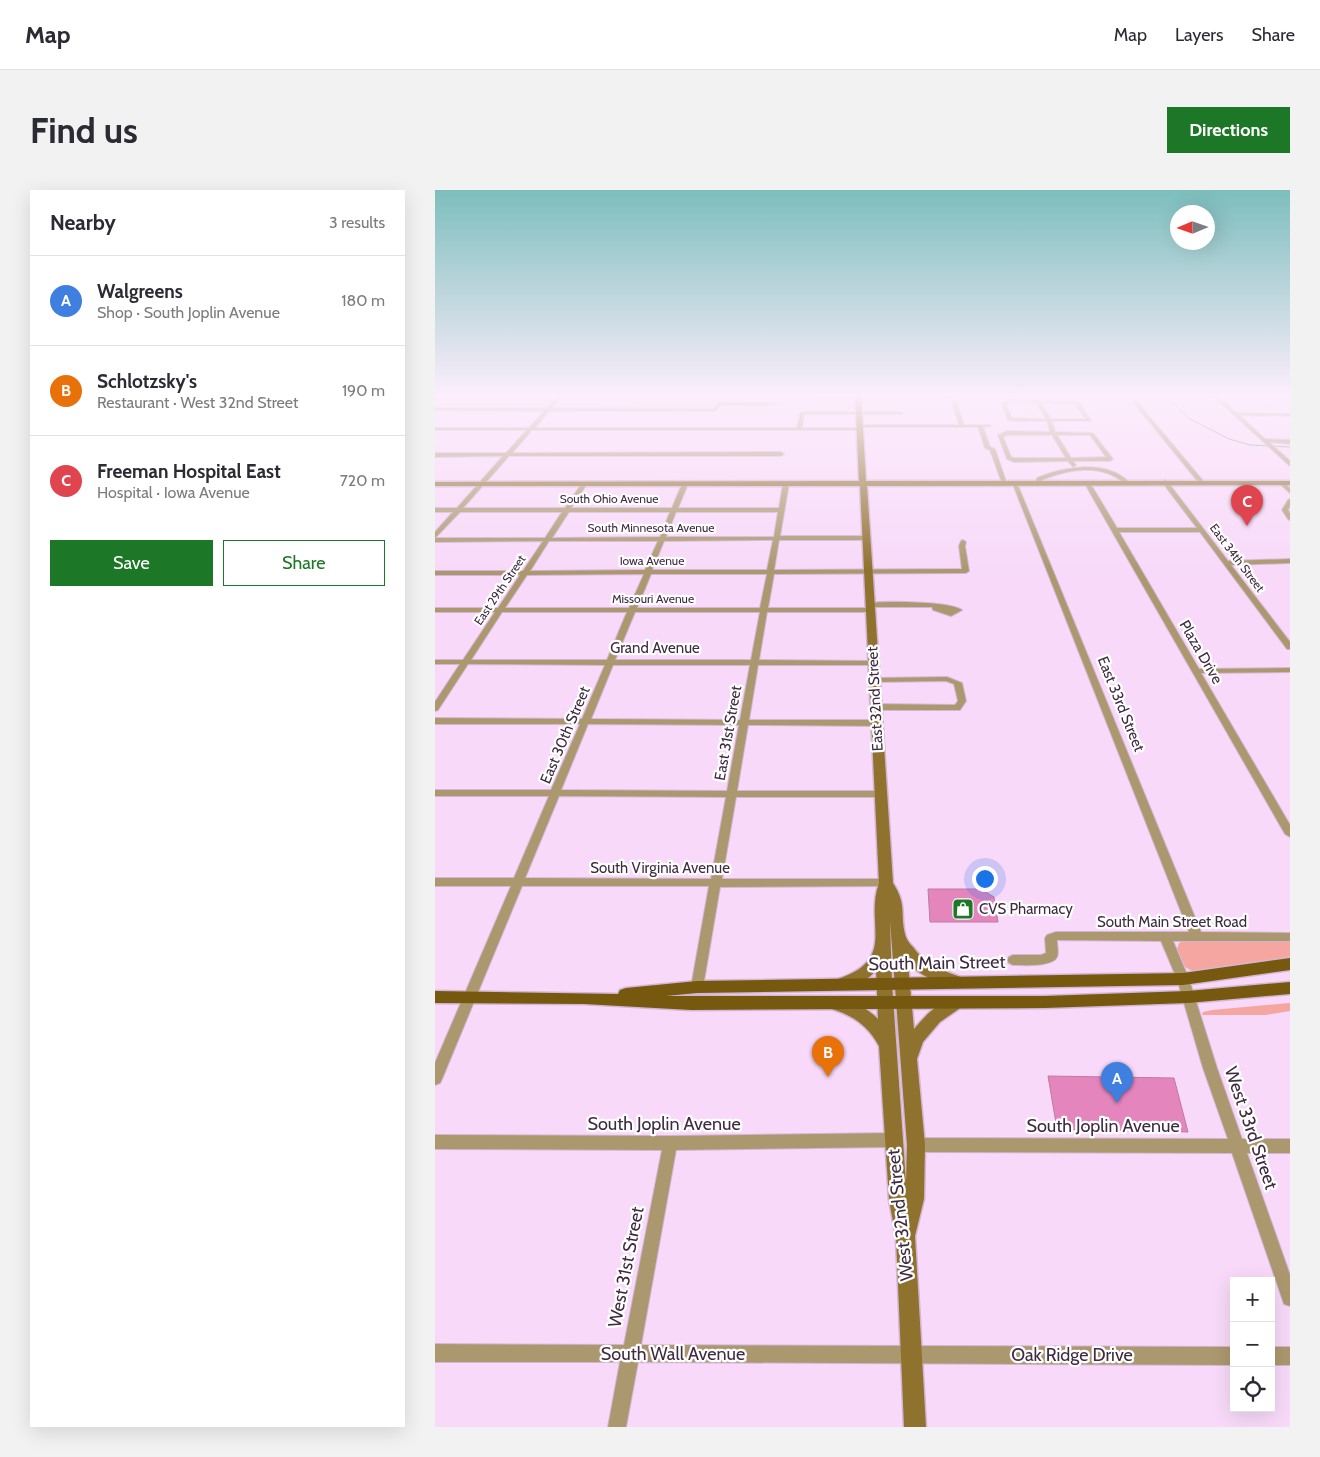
<!DOCTYPE html>
<meta charset="utf-8">
<style>
:root{--surface:#fff;--page:#f2f2f3;--text:#2b2b33;--muted:#7c7c81;--line:#e1e1e2;--accent:#1c7726}
body{margin:0;font-family:Cabin,sans-serif;background:var(--page);color:var(--text)}
.controls{position:absolute;right:15px;bottom:15px;display:grid;overflow:hidden;border-radius:0px;box-shadow:0 5px 20px #0002}
.controls button{width:45px;height:45px;display:grid;place-items:center;padding:0;border:0;border-bottom:1px solid var(--line);background:var(--surface);color:var(--text);font:25px sans-serif}
.compass{position:absolute;left:735px;top:15px;width:45px;height:45px;border-radius:50%;background:var(--surface);box-shadow:0 5px 20px #0002;rotate:268deg}
.you{position:absolute;left:549px;top:688px;width:18px;height:18px;margin:-12px;border:4px solid #fff;border-radius:50%;background:#1a73e8;box-shadow:0 0 0 8px #1a73e833}
.badge{display:grid;place-items:center;width:32px;height:32px;border-radius:50%;background:var(--accent);color:#fff;font-size:16px;font-weight:700}
.pin{position:absolute;translate:-50% -41px;filter:drop-shadow(0 1px 2px #0008)}
.pin::after{content:'';position:absolute;top:26px;width:18px;height:15px;background:inherit;clip-path:polygon(0 0,100% 0,50% 100%)}
.list{margin:0;padding:0;list-style:none}
h2{display:flex;justify-content:space-between;align-items:center;height:65px;margin:0;padding:0 20px;font-size:21px}
h2 small{font-size:16px;font-weight:400;color:var(--muted)}
.list li{display:grid;grid-template-columns:32px 1fr auto;gap:15px;align-items:center;box-sizing:border-box;height:90px;padding:0 20px;border-top:1px solid var(--line)}
.list b{display:block;font-size:19px;white-space:nowrap}
.list p{margin:0;font-size:16px;white-space:nowrap;color:var(--muted)}
.list em{font-size:16px;font-style:normal;color:var(--muted)}
.actions{display:flex;gap:10px;padding:15px 20px}
.actions a{flex:1;padding:11px 0;border:1px solid var(--accent);border-radius:0px;text-align:center;font-size:18px;color:var(--accent)}
.actions .main{background:var(--accent);color:#fff}
.icon{flex:none;width:28px;height:28px;fill:none;stroke:currentColor;stroke-width:2;stroke-linecap:round;stroke-linejoin:round}
.map{position:relative;flex:none;width:855px;height:1237px;overflow:hidden;border-radius:0px}
header{display:flex;align-items:center;gap:30px;box-sizing:border-box;height:70px;padding:0 25px;background:var(--surface);border-bottom:1px solid var(--line)}
header strong{font-size:24px}
nav{display:flex;gap:28px;margin-inline-start:auto;font-size:18px}
.intro{display:flex;align-items:center;justify-content:space-between;box-sizing:border-box;height:120px;padding:0 30px}
h1{margin:0;font-size:35px}
.button{padding:12px 22px;border-radius:0px;background:var(--accent);color:#fff;font-size:18px;font-weight:700}
main{display:flex;gap:30px;padding:0 30px}
aside{flex:1;background:var(--surface);border-radius:0px;box-shadow:0 5px 20px #0002}
.map>svg:first-child{display:block}
.green{fill:#f6a6a0}
.lines{fill:none;stroke-linecap:round;stroke-linejoin:round}
.stream{stroke:#6a9c6b;stroke-width:1}
.building{fill:#e585be;stroke:#bc7ca1}
.street-casing{stroke:#d3b6d4;stroke-width:2}
.secondary-casing{stroke:#d3b6d4;stroke-width:3}
.primary-casing{stroke:#d3b6d4;stroke-width:3}
.street{fill:#ac986f;fill-rule:evenodd}
.secondary{fill:#90722f;fill-rule:evenodd}
.primary{fill:#76580f;fill-rule:evenodd}
.labels{text-anchor:middle;stroke-width:4.5;stroke-linejoin:round;paint-order:stroke}
.far-street-label{font-size:12px;fill:#3f2b41;stroke:#fff}
.street-label{font-size:15px;fill:#3f2b41;stroke:#fff}
.poi-label{font-size:15px;fill:#3f2b41;stroke:#fff;text-anchor:start}
.near-street-label{font-size:18px;fill:#3f2b41;stroke:#fff}
</style>
<header>
<strong>Map</strong>
<nav><a>Map</a><a>Layers</a><a>Share</a></nav>
</header>
<div class="intro"><h1>Find us</h1><a class="button">Directions</a></div>
<main>
<aside>
<h2>Nearby<small>3 results</small></h2>
<ul class="list">
<li><span class="badge" style="background:#3f7fe0">A</span><div><b>Walgreens</b><p>Shop · South Joplin Avenue</p></div><em>180 m</em></li>
<li><span class="badge" style="background:#e8710a">B</span><div><b>Schlotzsky's</b><p>Restaurant · West 32nd Street</p></div><em>190 m</em></li>
<li><span class="badge" style="background:#e0444e">C</span><div><b>Freeman Hospital East</b><p>Hospital · Iowa Avenue</p></div><em>720 m</em></li>
</ul>
<div class="actions"><a class="main">Save</a><a>Share</a></div>
</aside>
<div class="map">
<svg width="855" height="1237" viewBox="0 0 855 1237">
<rect width="100%" height="100%" fill="#f8d9f9"/>
<path class="green" d="M751 750 855 751V770L759 782 750 777 742 759 744 753Z
M855 813V821L831 825H767L768 822 777 820Z"/>
<g class="lines">
<path class="stream" d="M720 205 739 214 755 229 794 249 815 255 855 257"/>
</g>
<path class="building" d="M493 699H546L559 707 563 732H495Z
M613 886 739 888 753 942 622 939Z"/>
<g class="lines">
<g class="street-casing">
<path id="street" d="M123 205H128L117 218 279 219 284 212 340 213 342 214 340 215H285L281 221H114L100 238H362L365 223 367 222H466L468 223 466 224H369L367 238H428L426 240H97L77 263 346 262 349 264 346 266H74L28 318H130L147 293 149 292 152 294 136 318H237L247 294 250 292 253 294 243 318H344L348 294 351 292 354 294 345 346H432L435 348 432 350H344L339 380 527 379 524 356 526 351 528 350 531 352 530 356 534 381 531 383 339 384 333 418H436L440 420 436 422H332L324 470 439 471 443 473 439 475H323L314 530H442L446 533 442 536 313 535 302 601H445L450 604 445 607H301L287 689H451L455 690 456 693 455 696 285 697 268 797 266 800 262 802 258 800 256 797 274 696H87L7 889 5 893 0 895V873L76 696H0V688H79L114 606H0V600H116L145 534H0V528L147 529 170 475 33 474 3 520 0 521V512L25 474H0V470H28L60 422H0V418H63L85 385H0V381H88L108 351 0 352V348H110L127 322H25L0 348V342L18 322H0V318H22L68 266 0 267V263H71L92 240H0V238H94L109 221 0 220V218H112ZM134 322H235L225 347 117 348ZM241 322H343L339 347H231ZM338 350 332 380H217L229 351ZM114 351H223L210 380 95 381ZM209 384 194 418H70L92 385ZM216 384H332L325 418H202ZM67 422H192L172 470H36ZM200 422H325L316 470H180ZM178 475H315L305 530 156 529ZM153 534 304 535 292 601 126 600ZM124 606 291 607 276 689 90 688Z
M382 205H425V206L423 207H384Z
M512 205 520 207 529 235H554L556 236 548 237 555 257 560 259 572 294 567 293 555 260 550 258 543 237H426L424 236 426 235H524L516 208Z
M777 205H782L801 223 855 224V226L804 225 830 249 855 250V254L834 252 855 271V276Z
M694 207H698L769 292V294H765Z
M575 210 644 212 656 231H617L620 242 658 243 678 269 675 271H638L641 275 638 277 633 271 579 272 572 269 563 245 572 241 615 242 612 231H578L573 230 567 215 569 211ZM575 212 602 213 611 229 577 228 571 215ZM606 213 640 214 651 229H616ZM573 245H617L631 268H580L576 267 568 247ZM622 245H655L671 267 636 268Z
M650 277C667 277 682 280 695 293L690 294C667 273 634 279 607 290L605 295 600 294 602 288C618 281 633 278 650 277Z
M730 290 732 291 793 371 855 369V373L796 375 855 452V459H852L765 342H684L764 479 855 478V482L766 483 855 635V647L850 644 650 294 655 293 682 338H762L727 292Z
M577 292 582 293 766 742 855 743V751H738L754 789 782 878 807 949H855V963H812L855 1085V1116L849 1114 847 1108 797 963 481 962 476 960 474 955 476 950 481 948 793 949 768 878 742 789 726 751 622 750C622 755 624 763 622 767 618 777 588 775 578 775L574 773 572 770 574 767 578 765H606L611 763 610 748 612 745 621 742H754Z
M845 292H849L855 298V303L845 294Z
M855 309V316L853 320 855 323V330L853 329 847 320 853 310Z
M433 413C451 411 514 411 527 420L516 426 498 420 497 417H433Z
M512 487 527 493 531 511 525 520H441L437 517 441 514 520 515 523 511 519 494 511 491 439 492 435 490 439 488Z
M458 943 463 945 465 950 463 955 458 957 241 960 206 1155 799 1157V1175L203 1172 191 1237H173L185 1172H0V1154L189 1155 227 960 0 959V945L235 946Z
M836 1157H855V1175H836Z"/>
</g>
<g class="secondary-casing">
<path id="secondary" d="M420 205H426L431 291H855V295L432 296 458 693C472 715 465 722 470 744 471 749 475 754 478 757 491 775 506 780 526 787L529 791 526 795C511 800 483 784 473 773L479 839C489 827 512 802 528 808L530 812 528 816 505 832 488 852 482 869 490 955 489 1009 480 1046 491 1237H469L461 1048 454 1010 444 856C433 836 419 826 397 819L395 814 397 809C412 805 433 819 443 829L441 780C433 790 416 802 403 797L400 793 403 789C463 769 429 734 444 693L425 296H0V292L424 291ZM455 731 472 955 471 993 457 794Z"/>
</g>
<g class="primary-casing">
<path id="primary" d="M855 768V780L748 795 262 803 231 806H610L753 801 855 792V804L753 813 610 818 256 820 149 814 0 813V801L183 804 185 800 191 798 262 791 748 783Z"/>
</g>
<use href="#street" class="street"/>
<use href="#secondary" class="secondary"/>
<use href="#primary" class="primary"/>
</g>
<linearGradient id="sky" x2="0" y2="1"><stop stop-color="#7dbebd"/><stop offset="0.54" stop-color="#fceefc"/><stop offset="1" stop-color="#fceefc" stop-opacity="0"/></linearGradient>
<rect width="855" height="379" fill="url(#sky)"/>
<defs>
<g id="shop-square" transform="scale(1.125)"><rect x="-9" y="-9" width="18" height="18" rx="4" fill="#1c7726" stroke="#fff"/><path d="M-5-2.5h2.3a2.7 3.5 0 0 1 5.4 0H5L5.5 6h-11ZM-1.5-2.5h3a1.5 2.3 0 0 0-3 0Z" fill="#fff"/></g>
</defs>
<g fill-rule="evenodd">
<use href="#shop-square" x="528" y="719"/>
</g>
<g class="labels">
<g class="far-street-label">
<text x="174" y="313">South Ohio Avenue</text>
<text x="216" y="342">South Minnesota Avenue</text>
<text transform="translate(802 368) rotate(53)" y="4">East 34th Street</text>
<text x="217" y="375">Iowa Avenue</text>
<text transform="translate(65 400) rotate(-56)" y="4">East 29th Street</text>
<text x="218" y="413">Missouri Avenue</text>
</g>
<g class="street-label">
<text x="220" y="463">Grand Avenue</text>
<text transform="translate(766 462) rotate(60)" y="5">Plaza Drive</text>
<text transform="translate(440 509) rotate(-93)" y="5">East 32nd Street</text>
<text transform="translate(686 514) rotate(68)" y="5">East 33rd Street</text>
<text transform="translate(293 543) rotate(-80)" y="5">East 31st Street</text>
<text transform="translate(130 545) rotate(-67)" y="5">East 30th Street</text>
<text x="225" y="683">South Virginia Avenue</text>
<text x="737" y="737">South Main Street Road</text>
</g>
<g class="poi-label">
<text x="544" y="724">CVS Pharmacy</text>
</g>
<g class="near-street-label">
<text transform="translate(502 773) rotate(-1)" y="6">South Main Street</text>
<text x="229" y="940">South Joplin Avenue</text>
<text x="668" y="942">South Joplin Avenue</text>
<text transform="translate(816 938) rotate(71)" y="6">West 33rd Street</text>
<text transform="translate(465 1025) rotate(-96)" y="6">West 32nd Street</text>
<text transform="translate(191 1077) rotate(-79)" y="6">West 31st Street</text>
<text x="238" y="1170">South Wall Avenue</text>
<text x="637" y="1171">Oak Ridge Drive</text>
</g>
</g>
</svg>
<div class="controls">
<button>+</button>
<button>−</button>
<button><svg class="icon" aria-label="locate" viewBox="0 0 24 24"><circle cx="12" cy="12" r="6"/><path d="M12 2v4M12 18v4M2 12h4M18 12h4"/></svg></button>
</div>
<svg class="compass" viewBox="-18 -18 36 36"><path d="M0-13l5 13h-10z" fill="#e53935"/><path d="M0 13l5-13h-10z" fill="#7c7c81"/></svg>
<div class="you"></div>
<div class="pin badge" style="left:682px;top:913px;background:#3f7fe0">A</div>
<div class="pin badge" style="left:393px;top:887px;background:#e8710a">B</div>
<div class="pin badge" style="left:812px;top:336px;background:#e0444e">C</div>
</div>
</main>
